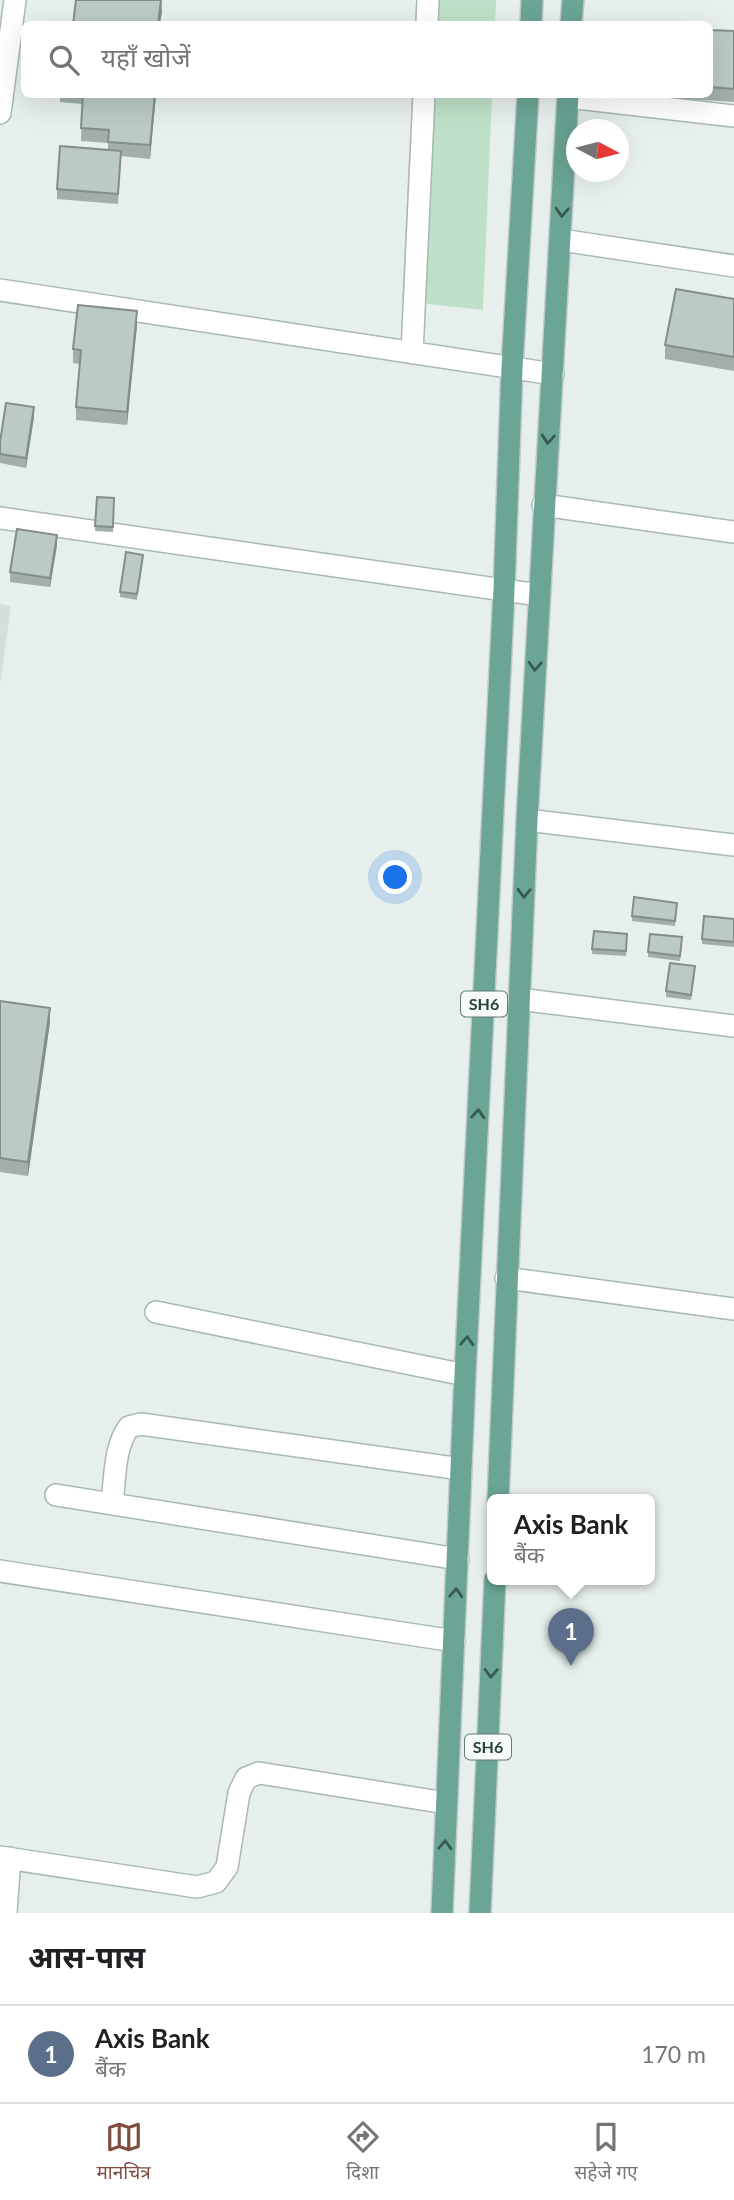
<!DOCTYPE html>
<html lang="hi">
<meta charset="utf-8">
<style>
:root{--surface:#fff;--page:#f6f6f6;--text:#202124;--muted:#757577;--line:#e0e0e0;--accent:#7f4e3f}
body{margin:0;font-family:Lato,"Noto Sans Devanagari",sans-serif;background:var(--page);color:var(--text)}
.compass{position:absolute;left:566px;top:119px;width:63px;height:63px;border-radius:50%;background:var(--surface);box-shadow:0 7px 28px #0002;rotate:97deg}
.you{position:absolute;left:396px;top:878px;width:24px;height:24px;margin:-18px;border:5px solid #fff;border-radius:50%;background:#1a73e8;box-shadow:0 0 0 10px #1a73e833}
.badge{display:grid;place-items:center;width:46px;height:46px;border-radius:50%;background:var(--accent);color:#fff;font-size:23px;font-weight:700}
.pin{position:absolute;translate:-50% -58px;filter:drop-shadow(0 2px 4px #0008)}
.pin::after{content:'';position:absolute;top:37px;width:24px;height:21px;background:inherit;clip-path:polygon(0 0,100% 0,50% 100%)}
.popup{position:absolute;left:487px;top:1494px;width:168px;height:91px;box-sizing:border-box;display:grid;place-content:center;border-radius:10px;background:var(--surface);filter:drop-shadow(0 2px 5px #0005);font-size:23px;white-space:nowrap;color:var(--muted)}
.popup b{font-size:26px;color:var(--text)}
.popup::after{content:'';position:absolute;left:50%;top:100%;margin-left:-14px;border:14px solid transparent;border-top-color:var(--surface)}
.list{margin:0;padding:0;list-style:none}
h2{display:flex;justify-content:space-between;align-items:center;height:91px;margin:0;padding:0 28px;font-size:30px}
h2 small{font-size:23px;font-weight:400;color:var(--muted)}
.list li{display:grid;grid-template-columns:46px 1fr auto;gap:21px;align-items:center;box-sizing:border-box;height:98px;padding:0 28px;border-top:2px solid var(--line)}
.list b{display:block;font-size:26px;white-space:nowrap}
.list p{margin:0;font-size:23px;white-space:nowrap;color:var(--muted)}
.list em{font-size:23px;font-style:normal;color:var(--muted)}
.icon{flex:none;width:38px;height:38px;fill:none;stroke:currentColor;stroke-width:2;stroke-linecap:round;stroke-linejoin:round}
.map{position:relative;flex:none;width:734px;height:1913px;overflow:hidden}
.search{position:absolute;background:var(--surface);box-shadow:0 7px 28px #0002;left:21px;right:21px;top:21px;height:77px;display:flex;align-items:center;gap:18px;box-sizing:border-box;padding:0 24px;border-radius:10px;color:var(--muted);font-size:26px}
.sheet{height:189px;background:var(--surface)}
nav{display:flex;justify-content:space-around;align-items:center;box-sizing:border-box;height:98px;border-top:2px solid var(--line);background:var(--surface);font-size:19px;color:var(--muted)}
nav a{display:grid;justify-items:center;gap:4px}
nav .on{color:var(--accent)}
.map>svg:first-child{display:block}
.built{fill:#d4dfda}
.green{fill:#bfe0c8}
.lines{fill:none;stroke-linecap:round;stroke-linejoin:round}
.minor-casing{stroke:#a8b8b2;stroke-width:24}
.major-casing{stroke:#c2cac8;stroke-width:24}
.minor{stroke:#fff;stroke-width:21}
.major{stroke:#6aa596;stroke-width:21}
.wall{fill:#a1aea9}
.shaded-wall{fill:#838d89}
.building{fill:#bbcac4;stroke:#838d89;stroke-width:2}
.oneway{stroke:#365b51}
.labels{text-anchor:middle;stroke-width:5;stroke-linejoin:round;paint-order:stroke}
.shield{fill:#f7fbf9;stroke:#637a73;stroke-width:2}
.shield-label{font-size:16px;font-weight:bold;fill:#24423a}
</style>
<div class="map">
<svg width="734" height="1913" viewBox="0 0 734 1913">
<rect width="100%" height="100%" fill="#e6efeb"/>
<path class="built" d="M0 604 11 606 0 685Z"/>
<path class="green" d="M416 0H496L495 24H415Z
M412 95H492L483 310 402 301Z"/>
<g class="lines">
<g class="minor-casing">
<path id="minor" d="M427 24 428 0
M568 97 734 116
M0 113 15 0
M561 240 734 266
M0 290 553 374
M412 353 424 94
M543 505 734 532
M0 518 539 595
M527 820 734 845
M519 999 734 1026
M506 1278 734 1309
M156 1312 465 1375
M56 1495 458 1559
M112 1503C115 1480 114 1446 129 1427L141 1424 461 1469
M0 1571 454 1641
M0 1857 197 1887 216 1882 227 1867 239 1793 246 1778 259 1773 446 1803
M6 1913 10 1858"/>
</g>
<g class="major-casing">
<path id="major" d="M531 24 532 0
M571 24 573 0
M498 1500 527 820 568 94
M442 1913 465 1375 504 590 512 368 528 94
M480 1913 495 1580"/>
</g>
<use href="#minor" class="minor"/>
<use href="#major" class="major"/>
</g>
<path class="wall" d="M710 30 734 31V102L623 95 710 94Z
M60 94H156L150 159 121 156 118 204 57 199V189L108 150V143L81 141 82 104 60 102Z
M734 299V371L665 359V345Z
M137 325 127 425 76 420V407L80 364 73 363V349Z
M34 417 26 468 0 463V442Z
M97 497 114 498 113 532 95 531Z
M57 545 50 587 10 582V572Z
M143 560 137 600 120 597V592Z
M677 908 675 926 632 921V916Z
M734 919V947L702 944V939Z
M627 934 626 956 592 954V949Z
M682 943 680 961 648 957V952Z
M695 971 691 1000 666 997V991Z
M0 1001 50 1022 28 1176 0 1172Z"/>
<path class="shaded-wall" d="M161 0 162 12 160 24H158Z
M155 94H156L150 159V145Z
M137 311V325L127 425V412Z
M34 407V417L26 468V458Z
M57 535V545L50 587V578Z
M50 1008V1022L28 1176V1162Z"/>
<path class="building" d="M76 0H161L158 24H73Z
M710 30 734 31V89L710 87Z
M83 94H155L150 145 108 142 109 130 81 128Z
M60 146 121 151 118 194 57 189Z
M676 289 734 299V357L665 345Z
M78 305 137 311 127 412 76 407 81 350 73 349Z
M6 403 34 407 26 458 0 454V442Z
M97 497 114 498 113 527 95 526Z
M17 529 57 535 50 578 10 572Z
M126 552 143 555 137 594 120 592Z
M634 897 677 903 675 921 632 916Z
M704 916 734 919V942L702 939Z
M594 931 627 934 626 951 592 949Z
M650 934 682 937 680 956 648 952Z
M670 963 695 966 691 995 666 991Z
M0 1001 50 1008 28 1162 0 1158Z"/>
<defs><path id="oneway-chevron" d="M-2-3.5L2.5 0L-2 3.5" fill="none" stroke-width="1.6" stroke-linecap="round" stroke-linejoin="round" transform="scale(1.75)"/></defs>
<g class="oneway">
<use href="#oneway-chevron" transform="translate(562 212) rotate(93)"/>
<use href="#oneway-chevron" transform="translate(548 439) rotate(94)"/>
<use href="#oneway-chevron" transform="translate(535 666) rotate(93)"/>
<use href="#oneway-chevron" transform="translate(524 893) rotate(92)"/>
<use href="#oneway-chevron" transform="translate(478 1114) rotate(-87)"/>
<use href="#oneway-chevron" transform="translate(467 1341) rotate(-87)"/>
<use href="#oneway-chevron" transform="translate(456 1593) rotate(-87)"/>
<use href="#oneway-chevron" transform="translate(491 1673) rotate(92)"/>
<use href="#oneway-chevron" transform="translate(445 1845) rotate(-88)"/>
</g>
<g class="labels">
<g class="shield">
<rect x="461" y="991.5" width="46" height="25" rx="5"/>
<rect x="465" y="1734.5" width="46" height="25" rx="5"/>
</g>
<g class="shield-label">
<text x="484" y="1010">SH6</text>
<text x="488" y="1753">SH6</text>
</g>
</g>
</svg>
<svg class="compass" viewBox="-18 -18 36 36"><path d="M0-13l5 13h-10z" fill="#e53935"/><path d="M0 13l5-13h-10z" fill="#757577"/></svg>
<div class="you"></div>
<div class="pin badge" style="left:571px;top:1666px;background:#5c6f8a">1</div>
<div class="popup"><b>Axis Bank</b>बैंक</div>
<div class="search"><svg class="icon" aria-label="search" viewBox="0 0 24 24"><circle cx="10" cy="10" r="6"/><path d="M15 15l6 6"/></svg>यहाँ खोजें</div>
</div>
<section class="sheet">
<h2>आस-पास<small></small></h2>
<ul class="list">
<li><span class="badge" style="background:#5c6f8a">1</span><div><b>Axis Bank</b><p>बैंक</p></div><em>170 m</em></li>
</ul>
</section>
<nav>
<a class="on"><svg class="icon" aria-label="map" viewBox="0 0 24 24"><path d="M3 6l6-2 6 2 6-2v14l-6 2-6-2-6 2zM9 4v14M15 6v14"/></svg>मानचित्र</a>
<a><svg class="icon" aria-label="directions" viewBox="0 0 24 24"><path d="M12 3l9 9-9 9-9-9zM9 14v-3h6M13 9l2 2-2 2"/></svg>दिशा</a>
<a><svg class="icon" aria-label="saved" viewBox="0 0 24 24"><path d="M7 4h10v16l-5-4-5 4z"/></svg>सहेजे गए</a>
</nav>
